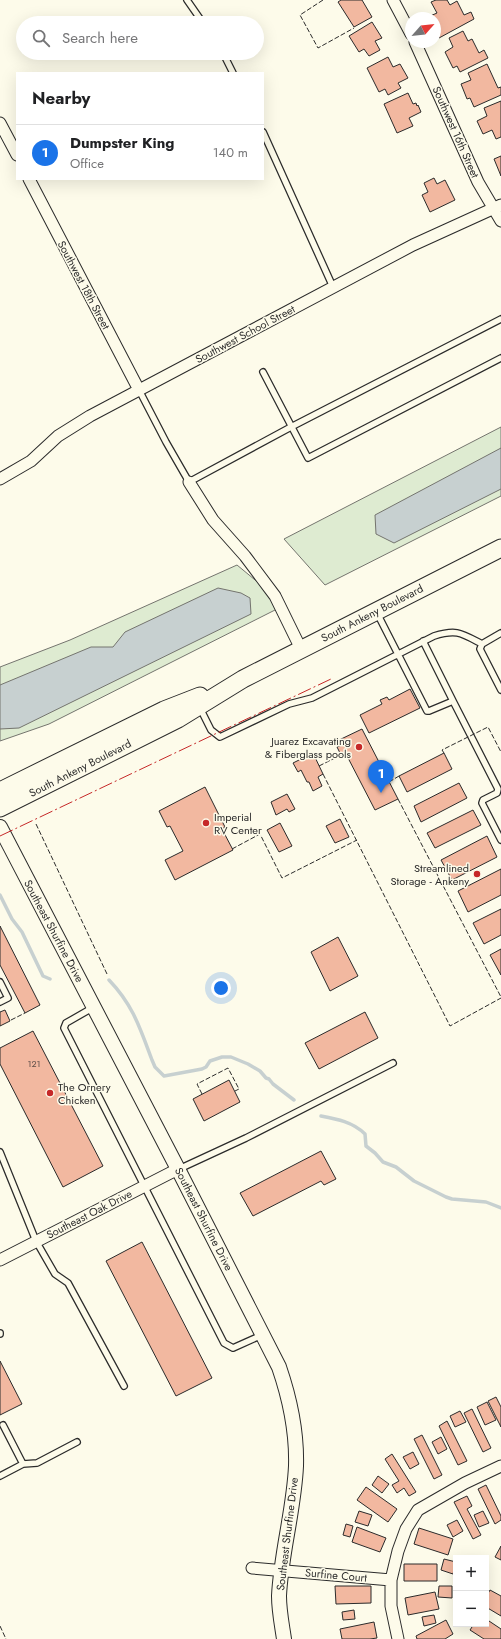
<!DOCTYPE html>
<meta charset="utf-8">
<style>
:root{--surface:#fff;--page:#f6f6f6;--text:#202124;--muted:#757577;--line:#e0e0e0;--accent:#1a73e8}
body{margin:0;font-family:Jost,sans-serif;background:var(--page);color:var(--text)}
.controls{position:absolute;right:12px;bottom:12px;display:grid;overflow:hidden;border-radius:0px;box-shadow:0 4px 16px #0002}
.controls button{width:36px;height:36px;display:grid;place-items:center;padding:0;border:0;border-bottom:1px solid var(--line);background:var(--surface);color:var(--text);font:20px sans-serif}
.compass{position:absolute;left:405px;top:12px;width:36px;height:36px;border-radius:50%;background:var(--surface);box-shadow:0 4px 16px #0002;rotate:63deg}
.you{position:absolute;left:221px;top:988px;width:14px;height:14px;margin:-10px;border:3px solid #fff;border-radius:50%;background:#1a73e8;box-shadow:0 0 0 6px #1a73e833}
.badge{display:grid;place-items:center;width:26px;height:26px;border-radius:50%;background:var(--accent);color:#fff;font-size:13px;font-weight:700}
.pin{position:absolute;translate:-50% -33px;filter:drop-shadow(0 1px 2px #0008)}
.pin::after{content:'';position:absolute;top:21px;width:14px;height:12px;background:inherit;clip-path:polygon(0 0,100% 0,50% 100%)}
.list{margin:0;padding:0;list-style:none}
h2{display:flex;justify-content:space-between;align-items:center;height:52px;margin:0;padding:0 16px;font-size:17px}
h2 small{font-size:13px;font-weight:400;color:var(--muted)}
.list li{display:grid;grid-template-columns:26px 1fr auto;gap:12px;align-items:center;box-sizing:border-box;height:56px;padding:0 16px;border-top:1px solid var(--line)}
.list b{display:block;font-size:15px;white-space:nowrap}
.list p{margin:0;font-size:13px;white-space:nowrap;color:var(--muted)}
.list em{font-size:13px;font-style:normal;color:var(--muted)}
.icon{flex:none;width:22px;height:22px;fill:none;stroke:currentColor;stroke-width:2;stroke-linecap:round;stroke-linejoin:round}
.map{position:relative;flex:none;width:501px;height:1639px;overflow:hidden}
.search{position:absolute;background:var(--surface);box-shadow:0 4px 16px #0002;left:16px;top:16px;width:248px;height:44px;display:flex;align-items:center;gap:10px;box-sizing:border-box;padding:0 14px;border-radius:22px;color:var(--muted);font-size:15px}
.panel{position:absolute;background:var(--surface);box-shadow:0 4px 16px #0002;left:16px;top:72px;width:248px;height:108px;border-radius:0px}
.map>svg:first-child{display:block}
.green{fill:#deebd1;stroke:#74746e}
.water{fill:#c7d0d0;stroke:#74746e}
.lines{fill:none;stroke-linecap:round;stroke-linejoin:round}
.stream{stroke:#c7d0d0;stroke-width:3.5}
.building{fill:#f2b8a0;stroke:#2b2b2b}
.service-casing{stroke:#2b2b2b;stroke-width:8}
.minor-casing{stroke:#2b2b2b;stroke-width:13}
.tertiary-casing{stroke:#2b2b2b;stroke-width:16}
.primary-casing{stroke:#2b2b2b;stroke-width:19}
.service{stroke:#fdfbea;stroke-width:5.5}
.minor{stroke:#fdfbea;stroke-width:11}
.tertiary{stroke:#fdfbea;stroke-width:14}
.primary{stroke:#fdfbea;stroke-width:17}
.fence{stroke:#2b2b2b;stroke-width:1;stroke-dasharray:5 2;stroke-linecap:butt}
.power{stroke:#c62828;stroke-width:1;stroke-dasharray:14 3 2 3;stroke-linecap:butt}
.poi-dot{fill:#c62828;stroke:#fdfbea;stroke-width:1.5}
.labels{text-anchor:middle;stroke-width:3;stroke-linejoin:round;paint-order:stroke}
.number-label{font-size:9px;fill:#5d4e48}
.street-label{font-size:11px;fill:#2b2b2b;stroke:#fdfbea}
.poi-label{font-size:11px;fill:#2b2b2b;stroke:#fdfbea;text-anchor:end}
</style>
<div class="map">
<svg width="501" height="1639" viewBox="0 0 501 1639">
<rect width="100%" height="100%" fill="#fdfbea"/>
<path class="green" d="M501 427V496L325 585 284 539Z
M237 565 266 589 277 609 49 724 0 741V667L70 640Z"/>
<path class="water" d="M501 448V489L394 543 376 534 375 515Z
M218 588 241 593 250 598 251 614 19 728 0 729V685L91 647H113L125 632Z"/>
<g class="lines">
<path class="stream" d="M0 895 12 919 22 932 43 976 50 979
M109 980C133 1005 140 1028 152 1060L155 1067 164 1076 202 1069 206 1067 210 1061 222 1057H231L248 1064 260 1071 266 1078 269 1079 273 1084 294 1100
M321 1116C337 1119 353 1122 365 1134L366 1146 375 1153 383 1162 396 1167 414 1181 446 1197 452 1199 486 1202 501 1208"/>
</g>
<path class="building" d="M341 0H362L372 17 354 27 338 2Z
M436 0H447L450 5 457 1 464 15 471 12 474 19 439 38 435 30V18L428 17 437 13 431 2Z
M372 22 382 38 375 41 380 50 369 56 364 49 359 52 349 36Z
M463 31 468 41 472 39 479 53 484 50 488 58 460 72 457 66 453 68 445 52 453 47 449 38Z
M388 57 393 67 400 64 408 78 398 83 401 88 388 95 385 89 379 92 367 68Z
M487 64 498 88 501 87V95L474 107 470 98 467 99 461 84 471 80 468 73Z
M408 93 413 104 416 103 417 106 418 105 421 112 409 118 413 126 397 133 384 104Z
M501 101V137L496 139 492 130 483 134 477 121 487 116 484 108Z
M501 156V176L494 159Z
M434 178 437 184 445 180 455 200 430 212 422 195 428 192 424 183Z
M410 689 420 708 369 733 360 715 382 704 380 700 387 697 389 700Z
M362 729 398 799 375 810 346 754 342 757 337 747 342 745 339 740Z
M313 753 323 774 318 777 322 786 313 791 309 782H307L301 770 298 772 293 763Z
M444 753 452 769 407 792 399 776Z
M459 783 467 798 421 822 414 806Z
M205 787 225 827 222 829 233 850 175 880 165 860 183 851 170 826 167 827 159 811Z
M287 794 295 809 289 812 287 809 276 815 271 802Z
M473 810 481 825 435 848 427 833Z
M340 819 349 837 335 843 326 826Z
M280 823 292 846 279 852 267 830Z
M487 836 497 857 452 880 441 860Z
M501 869V895L468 912 458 891Z
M501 909V935L484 944 473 923Z
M0 926 40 1005 25 1013 0 965Z
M338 937 358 976 330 991 311 952Z
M501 949V975L490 955Z
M5 1010 10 1021 0 1026V1012Z
M365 1012 378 1038 319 1069 305 1043Z
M33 1031 103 1166 63 1187 0 1064V1048Z
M229 1080 240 1102 204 1121 193 1099Z
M321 1151 336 1179 324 1185 321 1181 253 1216 240 1193Z
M142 1242 212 1378 176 1396 106 1261Z
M0 1361 22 1404 0 1415Z
M496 1397 501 1407V1427L488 1401Z
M487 1402 496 1420 485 1425 477 1407Z
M472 1409 491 1448 483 1452 464 1413Z
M460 1411 466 1422 455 1427 450 1416Z
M447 1421 467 1461 458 1465 439 1426Z
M422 1435 442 1475 434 1479 414 1439Z
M441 1437 447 1449 438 1454 432 1442Z
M413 1452 419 1464 410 1469 403 1457Z
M392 1454 416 1492 409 1496 404 1488 397 1493 392 1485 399 1481 385 1459Z
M378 1476 389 1484 382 1493 372 1485Z
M486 1485 501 1516V1520L495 1524 478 1489Z
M366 1487 397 1509 388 1522 357 1500Z
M467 1496 472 1506 467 1509 481 1535 473 1539 454 1502Z
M359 1511 372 1515 368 1526 355 1522Z
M483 1511 489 1523 479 1527 474 1515Z
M457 1520 463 1531 453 1537 447 1525Z
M346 1524 353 1526 350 1537 343 1535Z
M357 1527 386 1538 380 1552 352 1542Z
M419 1528 453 1539 448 1555 414 1544Z
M501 1546V1560L495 1557Z
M444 1559 456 1562 453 1574 441 1570Z
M404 1564H437V1581H404Z
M335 1586H371V1603L336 1604Z
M439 1586H452V1598L438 1597Z
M490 1590 501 1596V1616L486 1607V1597Z
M435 1592 439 1609 408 1615 405 1598Z
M354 1610 355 1619 343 1620 342 1612Z
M434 1615 436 1623 424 1626 422 1617Z
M486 1619 501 1629V1639H484L470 1630 474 1624H486Z
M446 1620 453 1634 445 1639H417L416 1636Z
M374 1622 377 1638 370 1639H342L340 1629Z"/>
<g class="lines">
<g class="service-casing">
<path id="service" d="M187 0 203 23
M223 53 233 73
M263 132 333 287
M263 372 308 458 501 358
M139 390 166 442 189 482 291 427 501 319
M377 613 427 711H429L453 701 423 641
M501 633 482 644 480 649 501 690
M453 701 498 789 497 793 483 800 482 803 501 840
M200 708 211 730 220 737 289 704 312 698 434 636C457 629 461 633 482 644
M0 982 8 998 0 1002
M94 1007 66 1023 64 1028 224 1343 233 1348 262 1335
M0 1152 36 1241 55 1274 68 1283 124 1386
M179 1169 246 1138 393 1063
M0 1334V1333
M3 1425 23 1464
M0 1476 23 1464 37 1463 77 1442"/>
</g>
<g class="minor-casing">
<path id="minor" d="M393 0 411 34
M415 42 478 182 501 221
M0 123 17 155
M29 179 139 390
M0 479 31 461 58 436 90 416 413 245 501 205
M189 482 213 520 245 556 275 596 301 649
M0 1260 178 1169
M252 1568 391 1580
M398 1639 391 1606V1580L398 1551 406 1529 418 1510 465 1483 501 1466"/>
</g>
<g class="tertiary-casing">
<path id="tertiary" d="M0 827 178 1169 279 1367C290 1399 297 1432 296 1466 294 1510 281 1553 279 1596 279 1611 282 1625 284 1639"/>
</g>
<g class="primary-casing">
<path id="primary" d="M0 791 164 710 200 696
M0 808 178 719 243 679 501 548"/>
</g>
<use href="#service" class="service"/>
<use href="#minor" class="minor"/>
<use href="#tertiary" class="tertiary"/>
<use href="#primary" class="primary"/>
<path class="fence" d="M323 0 300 15 318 48 354 28
M444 753 442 750 488 727 501 752
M319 766 341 755
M323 774 450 1026 501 998
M389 782 399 776
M398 799 501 997
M36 824 107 974
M232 849 260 834 282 878 357 840
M11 1020 25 1013
M202 1094 197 1084 228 1068 239 1089 235 1091
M0 1626 6 1639"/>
<path class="power" d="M0 836 331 679"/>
</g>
<g class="poi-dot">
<circle cx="359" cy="747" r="4"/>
<circle cx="206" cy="823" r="4"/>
<circle cx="477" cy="874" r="4"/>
<circle cx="50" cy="1093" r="4"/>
</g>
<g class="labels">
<g class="number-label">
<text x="34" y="1067">121</text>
</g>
<g class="street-label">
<text transform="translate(456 132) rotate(66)" y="4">Southwest 16th Street</text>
<text transform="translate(84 285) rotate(62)" y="4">Southwest 18th Street</text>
<text transform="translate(245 334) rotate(-28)" y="4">Southwest School Street</text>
<text transform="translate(372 613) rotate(-27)" y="4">South Ankeny Boulevard</text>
<text transform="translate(80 768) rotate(-27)" y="4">South Ankeny Boulevard</text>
<text transform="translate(54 931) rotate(62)" y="4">Southeast Shurfine Drive</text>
<text transform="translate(89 1214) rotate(-27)" y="4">Southeast Oak Drive</text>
<text transform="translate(204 1219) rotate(63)" y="4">Southeast Shurfine Drive</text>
<text transform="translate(287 1534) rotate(-83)" y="4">Southeast Shurfine Drive</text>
<text transform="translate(336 1575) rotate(5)" y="4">Surfine Court</text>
</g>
<g class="poi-label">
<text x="351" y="745">Juarez Excavating<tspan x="351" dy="13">&amp; Fiberglass pools</tspan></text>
<text x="214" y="821" text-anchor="start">Imperial<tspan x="214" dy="13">RV Center</tspan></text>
<text x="469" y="872">Streamlined<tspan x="469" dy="13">Storage - Ankeny</tspan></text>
<text x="58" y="1091" text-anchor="start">The Ornery<tspan x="58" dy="13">Chicken</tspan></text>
</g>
</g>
</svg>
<div class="controls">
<button>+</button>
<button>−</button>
</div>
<svg class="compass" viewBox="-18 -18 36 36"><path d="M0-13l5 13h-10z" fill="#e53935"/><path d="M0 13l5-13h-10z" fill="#757577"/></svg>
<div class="you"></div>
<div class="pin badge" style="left:381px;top:793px">1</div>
<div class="search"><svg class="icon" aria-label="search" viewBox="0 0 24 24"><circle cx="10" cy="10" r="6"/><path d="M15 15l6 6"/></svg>Search here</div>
<section class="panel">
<h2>Nearby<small></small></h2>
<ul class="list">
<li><span class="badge">1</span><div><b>Dumpster King</b><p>Office</p></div><em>140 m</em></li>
</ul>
</section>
</div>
